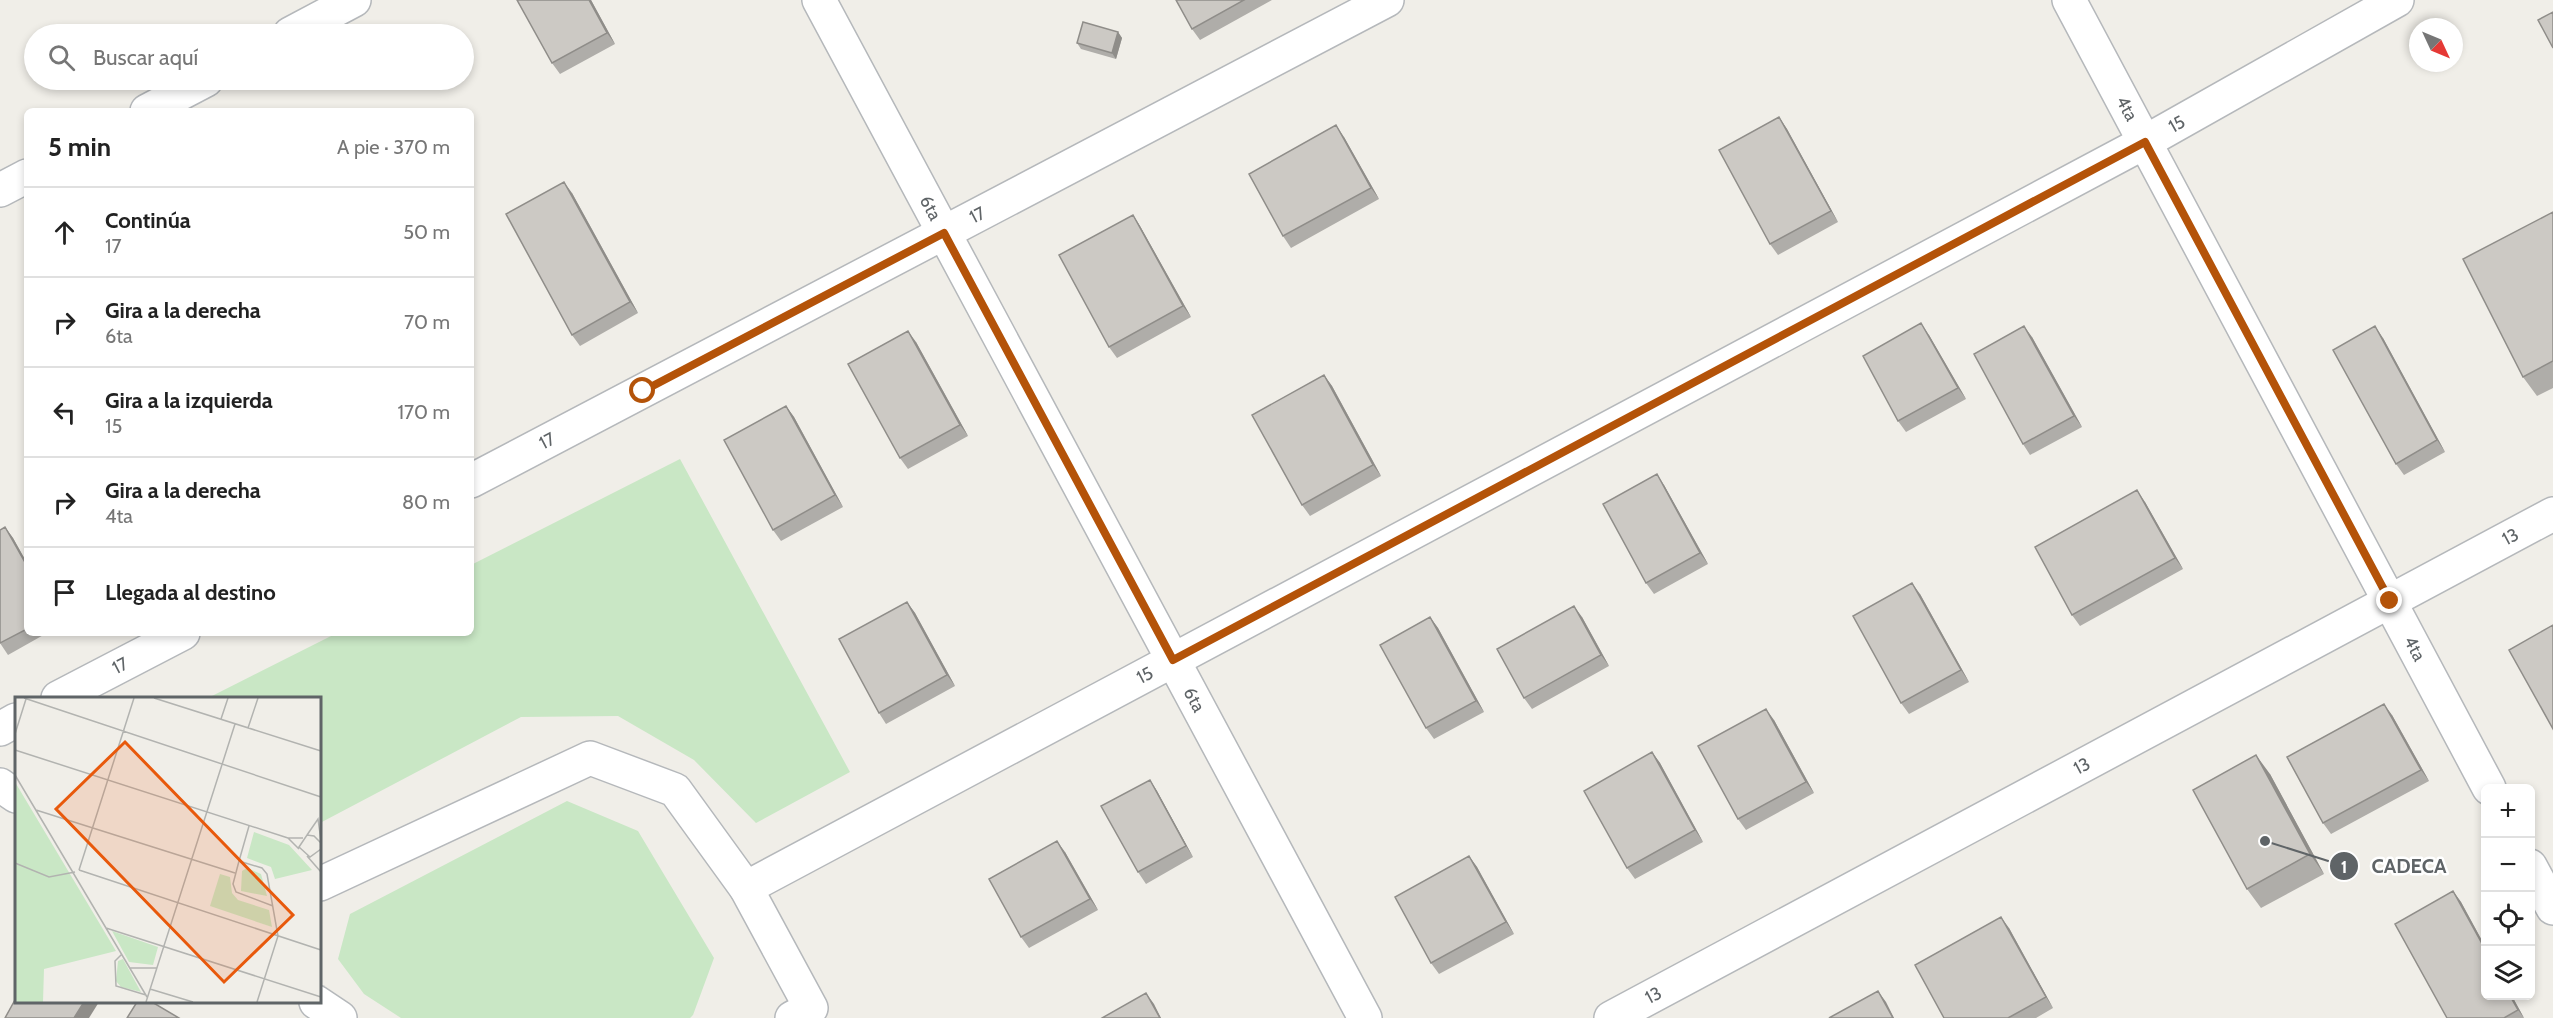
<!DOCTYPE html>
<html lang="es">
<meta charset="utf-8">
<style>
:root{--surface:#fff;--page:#f6f6f6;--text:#222;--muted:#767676;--line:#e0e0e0}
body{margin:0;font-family:Cabin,sans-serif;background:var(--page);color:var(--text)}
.controls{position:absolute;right:18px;bottom:18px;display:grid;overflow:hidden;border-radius:9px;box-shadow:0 3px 9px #0003}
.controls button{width:54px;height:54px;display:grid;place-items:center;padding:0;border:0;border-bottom:2px solid var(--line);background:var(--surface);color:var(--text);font:30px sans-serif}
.compass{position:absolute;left:2409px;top:18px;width:54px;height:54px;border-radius:50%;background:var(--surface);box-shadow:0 3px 9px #0003;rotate:134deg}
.stop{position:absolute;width:18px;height:18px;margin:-14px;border:4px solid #b45309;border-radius:50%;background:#fff}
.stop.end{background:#b45309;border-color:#fff;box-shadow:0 2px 6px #0008}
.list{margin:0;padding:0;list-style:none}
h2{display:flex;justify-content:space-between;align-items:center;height:78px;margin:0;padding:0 24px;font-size:26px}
h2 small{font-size:20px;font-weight:400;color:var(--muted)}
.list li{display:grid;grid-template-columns:39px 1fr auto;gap:18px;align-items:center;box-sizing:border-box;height:90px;padding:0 24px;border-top:2px solid var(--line)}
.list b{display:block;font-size:22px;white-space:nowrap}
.list p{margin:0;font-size:20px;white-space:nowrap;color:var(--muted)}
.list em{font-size:20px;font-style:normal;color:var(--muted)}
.icon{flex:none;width:33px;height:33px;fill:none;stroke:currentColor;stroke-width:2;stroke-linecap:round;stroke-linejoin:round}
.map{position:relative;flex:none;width:2553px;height:1018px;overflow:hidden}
.search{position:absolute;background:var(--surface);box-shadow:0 3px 9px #0003;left:24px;top:24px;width:450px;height:66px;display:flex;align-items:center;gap:15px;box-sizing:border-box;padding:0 21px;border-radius:33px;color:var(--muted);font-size:22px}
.panel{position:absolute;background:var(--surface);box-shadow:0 3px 9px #0003;left:24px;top:108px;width:450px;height:528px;border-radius:9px}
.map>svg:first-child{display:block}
.green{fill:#c9e7c5}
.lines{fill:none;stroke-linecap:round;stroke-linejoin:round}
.minor-casing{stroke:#b5b8bb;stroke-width:36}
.minor{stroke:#fff;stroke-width:33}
.wall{fill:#afada9}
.shaded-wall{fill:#8f8d89}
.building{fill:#ccc9c4;stroke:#8f8d89;stroke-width:1.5}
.route{stroke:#b45309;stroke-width:8}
.labels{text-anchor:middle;stroke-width:5;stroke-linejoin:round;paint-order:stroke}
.street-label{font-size:18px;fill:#5f6467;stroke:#fff}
.inset-road{fill:none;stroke:#b2b3b0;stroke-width:1.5}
.view{fill:#e8590c;fill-opacity:0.15;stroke:#e8590c;stroke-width:3}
.inset-edge{fill:none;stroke:#5f6467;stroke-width:3}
.leader{fill:none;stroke:#5f6467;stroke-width:2}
.callout-dot{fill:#5f6467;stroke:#fff;stroke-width:2}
.mark-label{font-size:18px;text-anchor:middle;font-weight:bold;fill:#fff}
.callout-label{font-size:20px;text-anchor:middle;font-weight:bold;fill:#5f6467;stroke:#fff;stroke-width:5;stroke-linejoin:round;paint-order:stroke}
</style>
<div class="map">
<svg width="2553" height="1018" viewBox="0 0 2553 1018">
<rect width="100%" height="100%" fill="#f0eee8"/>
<path class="green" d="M680 459 850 772 756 823 694 760 618 716 521 717 320 823V698H208L337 633H471V565Z
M567 801 638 831 714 958 693 1015 690 1018H401L364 994 338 959 350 914Z"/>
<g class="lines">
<g class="minor-casing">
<g id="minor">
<path id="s1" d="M819 0 1365 1018"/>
<path id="s2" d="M2069 0 2489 788"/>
<path d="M290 34 354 0"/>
<path d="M147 111 206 80"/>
<path d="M0 190 27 176"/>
<path id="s3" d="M471 481 1387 0"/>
<path id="s4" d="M58 698 183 633"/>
<path d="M0 729 16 720"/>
<path d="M0 785 16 796"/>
<path d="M2530 866 2553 908"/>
<path d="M320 884 590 758 675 790 746 888 811 1008 792 1018"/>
<path id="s5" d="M746 888 2145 142 2397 0"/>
<path d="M316 1002 340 1018"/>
<path id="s6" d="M1611 1018 2553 514"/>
</g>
</g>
<use href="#minor" class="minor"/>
</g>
<path class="wall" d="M591 0 615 44 560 74 552 63Z
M1176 0H1272L1200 40 1192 29Z
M1118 32 1122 38 1116 59 1081 49 1077 43Z
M1779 117 1787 129 1838 222 1778 255 1770 244Z
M1344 137 1379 199 1291 248 1283 236Z
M572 193 638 313 580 346 572 335Z
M2553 212V388L2537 396 2523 377Z
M1133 215 1140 226 1191 317 1117 358 1109 347Z
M1929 335 1966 399 1906 432 1898 421Z
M2032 337 2082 427 2030 455 2023 444Z
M2383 338 2445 452 2404 475 2396 464Z
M916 342 968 436 908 469 900 458Z
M1324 375 1332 386 1381 476 1310 516 1302 505Z
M786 406 794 417 843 507 781 541 773 530Z
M1664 485 1708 564 1654 594 1646 583Z
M2145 502 2183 569 2080 626 2072 615Z
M5 527 13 538 27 563V633H47L8 655 0 643Z
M1920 594 1969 682 1909 714 1901 703Z
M907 602 915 613 955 686 886 724 879 713Z
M1430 617 1438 628 1484 712 1434 739 1426 728Z
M1582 617 1609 666 1532 709 1524 698Z
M2392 715 2429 781 2331 834 2323 823Z
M1774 720 1814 793 1746 830 1738 819Z
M1652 752 1660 763 1703 842 1635 879 1627 868Z
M2270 774 2324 874 2261 908 2247 889Z
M1150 780 1157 791 1193 857 1146 884 1138 872Z
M1065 852 1098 910 1029 948 1021 937Z
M1469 856 1477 867 1514 934 1439 974 1431 963Z
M2453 891 2461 902 2486 948V996H2512L2524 1018H2447Z
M2009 928 2053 1008 2036 1018H1944Z"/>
<path class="shaded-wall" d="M589 0H591L615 44 607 33Z
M1118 32 1122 38 1116 59 1112 53Z
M1779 117 1787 129 1838 222 1831 211Z
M1336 125 1344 137 1379 199 1371 188Z
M564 182 572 193 638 313 630 302Z
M1133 215 1140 226 1191 317 1183 306Z
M1921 323 1929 335 1966 399 1958 388Z
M2024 326 2032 337 2082 427 2074 416Z
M2375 326 2383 338 2445 452 2437 440Z
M908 331 916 342 968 436 960 425Z
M1324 375 1332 386 1381 476 1373 465Z
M786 406 794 417 843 507 835 495Z
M1657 474 1664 485 1708 564 1700 553Z
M2137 490 2145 502 2183 569 2175 558Z
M5 527 13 538 27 563V566Z
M1912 583 1920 594 1969 682 1961 670Z
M907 602 915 613 955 686 947 675Z
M1574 606 1582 617 1609 666 1601 655Z
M1430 617 1438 628 1484 712 1476 701Z
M2384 704 2392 715 2429 781 2421 770Z
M1766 709 1774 720 1814 793 1806 782Z
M1652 752 1660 763 1703 842 1695 830Z
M2256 755 2270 774 2324 874 2310 854Z
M1150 780 1157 791 1193 857 1186 846Z
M1057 841 1065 852 1098 910 1090 899Z
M1469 856 1477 867 1514 934 1506 922Z
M2453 891 2461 902 2486 948V951Z
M2001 917 2009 928 2053 1008 2046 997Z
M1878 991 1886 1002 1894 1018H1893Z
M1146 993 1154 1004 1161 1018H1160Z
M2510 996H2512L2524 1018 2518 1010Z
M84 1002H99L89 1018H74Z"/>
<path class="building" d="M517 0H589L607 33 552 63Z
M1176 0H1244L1192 29Z
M2553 12V48L2538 20Z
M1083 22 1118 32 1112 53 1077 43Z
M1779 117 1831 211 1770 244 1719 150Z
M1336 125 1371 188 1283 236 1249 174Z
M564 182 630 302 572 335 506 214Z
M2553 212V361L2523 377 2463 259Z
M1133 215 1183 306 1109 347 1059 255Z
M1921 323 1958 388 1898 421 1863 356Z
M2024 326 2074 416 2023 444 1974 354Z
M2375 326 2437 440 2396 464 2333 350Z
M908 331 960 425 900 458 848 364Z
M1324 375 1373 465 1302 505 1252 415Z
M786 406 835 495 773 530 724 440Z
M1657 474 1700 553 1646 583 1603 504Z
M2137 490 2175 558 2072 615 2035 547Z
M5 527 27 566V629L0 643V530Z
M1912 583 1961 670 1901 703 1853 616Z
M907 602 947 675 879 713 839 639Z
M1574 606 1601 655 1524 698 1497 649Z
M1430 617 1476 701 1426 728 1380 645Z
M2553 625V729L2509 650Z
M2384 704 2421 770 2323 823 2287 757Z
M1766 709 1806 782 1738 819 1698 746Z
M1652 752 1695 830 1627 868 1584 791Z
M2256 755 2310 854 2247 889 2193 790Z
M1150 780 1186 846 1138 872 1101 806Z
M1057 841 1090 899 1021 937 989 879Z
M1469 856 1506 922 1431 963 1395 897Z
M2453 891 2486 951V996H2510L2518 1010 2504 1018H2447L2395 924Z
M2001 917 2046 997 2008 1018H1944L1915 965Z
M1878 991 1893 1018H1829Z
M1146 993 1160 1018H1102Z
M16 998V1002H84L74 1018H5Z
M137 1002H152L179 1018H127Z"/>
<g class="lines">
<path class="route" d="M643 391 944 233 1173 660 2145 142 2390 601"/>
</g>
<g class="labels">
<g class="street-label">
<text dy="6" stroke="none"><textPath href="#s2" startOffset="123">4ta</textPath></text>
<text dy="6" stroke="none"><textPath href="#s5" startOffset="1622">15</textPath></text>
<text dy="6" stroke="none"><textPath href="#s1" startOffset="236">6ta</textPath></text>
<text dy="6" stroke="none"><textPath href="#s3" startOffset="572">17</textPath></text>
<text dy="6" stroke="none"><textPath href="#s3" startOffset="86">17</textPath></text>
<text dy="6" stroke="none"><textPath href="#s6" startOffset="1020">13</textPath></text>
<text dy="6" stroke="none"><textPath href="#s2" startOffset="735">4ta</textPath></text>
<text dy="6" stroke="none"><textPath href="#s4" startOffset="70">17</textPath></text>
<text dy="6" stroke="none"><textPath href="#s5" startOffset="452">15</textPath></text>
<text dy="6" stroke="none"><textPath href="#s1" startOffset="794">6ta</textPath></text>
<text dy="6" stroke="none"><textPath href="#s6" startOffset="534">13</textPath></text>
<text dy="6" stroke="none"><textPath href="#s6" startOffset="48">13</textPath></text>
</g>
</g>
<g transform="translate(15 697)">
<rect width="306" height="306" fill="#f0eee8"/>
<path d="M0 85 101 254 29 272 28 305H0ZM239 135 274 148 297 173 260 182 256 170 232 161ZM232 171 246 177 252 199 226 194 227 174ZM205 177 215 180 217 196 223 203 254 213 257 230 195 209ZM97 234 143 250 138 268 114 265ZM108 262 126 295 106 290 101 284 103 264Z" fill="#c9e7c5"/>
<path class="inset-road" d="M9 1 306 100M139 1 306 54M206 22 213 1M233 31 243 1M0 37 11 2M0 53 273 141M0 78 132 300M21 113 220 176M292 138 303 122 306 144M306 146 299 139 292 138 284 150 295 160 306 152M284 152 273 141H288M292 159 306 175M224 164 234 129M0 166 34 180 60 175M64 173 306 253M64 173 119 1M91 231 306 300M107 257 100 264 101 289 131 298M115 271H142M135 292 178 305M131 305 220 27M242 305 263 239 252 177 247 171 224 164 218 187 221 195 258 209"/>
<path class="view" d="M110 45 278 218 209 285 41 112Z"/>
<rect width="306" height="306" class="inset-edge"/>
</g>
<path class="leader" d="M2265 841L2344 866"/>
<g class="callout-dot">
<circle cx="2265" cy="841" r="6"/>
<circle cx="2344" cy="866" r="15"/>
</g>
<g class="mark-label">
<text x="2344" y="873">1</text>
</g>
<g class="callout-label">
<text x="2409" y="873">CADECA</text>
</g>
</svg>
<div class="controls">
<button>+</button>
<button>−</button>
<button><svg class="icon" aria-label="locate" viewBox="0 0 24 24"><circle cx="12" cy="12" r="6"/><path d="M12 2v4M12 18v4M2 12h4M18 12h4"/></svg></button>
<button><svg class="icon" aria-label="layers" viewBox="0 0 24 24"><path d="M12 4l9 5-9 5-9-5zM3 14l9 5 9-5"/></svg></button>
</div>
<svg class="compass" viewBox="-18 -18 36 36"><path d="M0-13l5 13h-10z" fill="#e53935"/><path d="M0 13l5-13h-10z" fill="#767676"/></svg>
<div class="stop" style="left:643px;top:391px"></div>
<div class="stop end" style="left:2390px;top:601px"></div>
<div class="search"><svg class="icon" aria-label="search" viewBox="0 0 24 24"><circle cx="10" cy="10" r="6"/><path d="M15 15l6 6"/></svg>Buscar aquí</div>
<section class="panel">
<h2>5 min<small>A pie · 370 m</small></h2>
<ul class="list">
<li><svg class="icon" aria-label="ahead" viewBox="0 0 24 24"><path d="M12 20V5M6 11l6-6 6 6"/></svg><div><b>Continúa</b><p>17</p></div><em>50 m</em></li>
<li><svg class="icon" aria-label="right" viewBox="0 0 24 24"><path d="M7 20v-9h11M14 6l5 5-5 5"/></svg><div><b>Gira a la derecha</b><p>6ta</p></div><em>70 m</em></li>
<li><svg class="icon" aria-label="left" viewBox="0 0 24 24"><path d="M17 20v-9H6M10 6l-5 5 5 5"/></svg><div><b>Gira a la izquierda</b><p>15</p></div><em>170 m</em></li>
<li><svg class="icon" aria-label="right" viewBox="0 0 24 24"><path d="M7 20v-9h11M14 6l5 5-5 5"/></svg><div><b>Gira a la derecha</b><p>4ta</p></div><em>80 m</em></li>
<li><svg class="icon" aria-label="arrive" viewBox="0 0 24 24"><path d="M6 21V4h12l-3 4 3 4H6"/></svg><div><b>Llegada al destino</b></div></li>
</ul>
</section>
</div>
